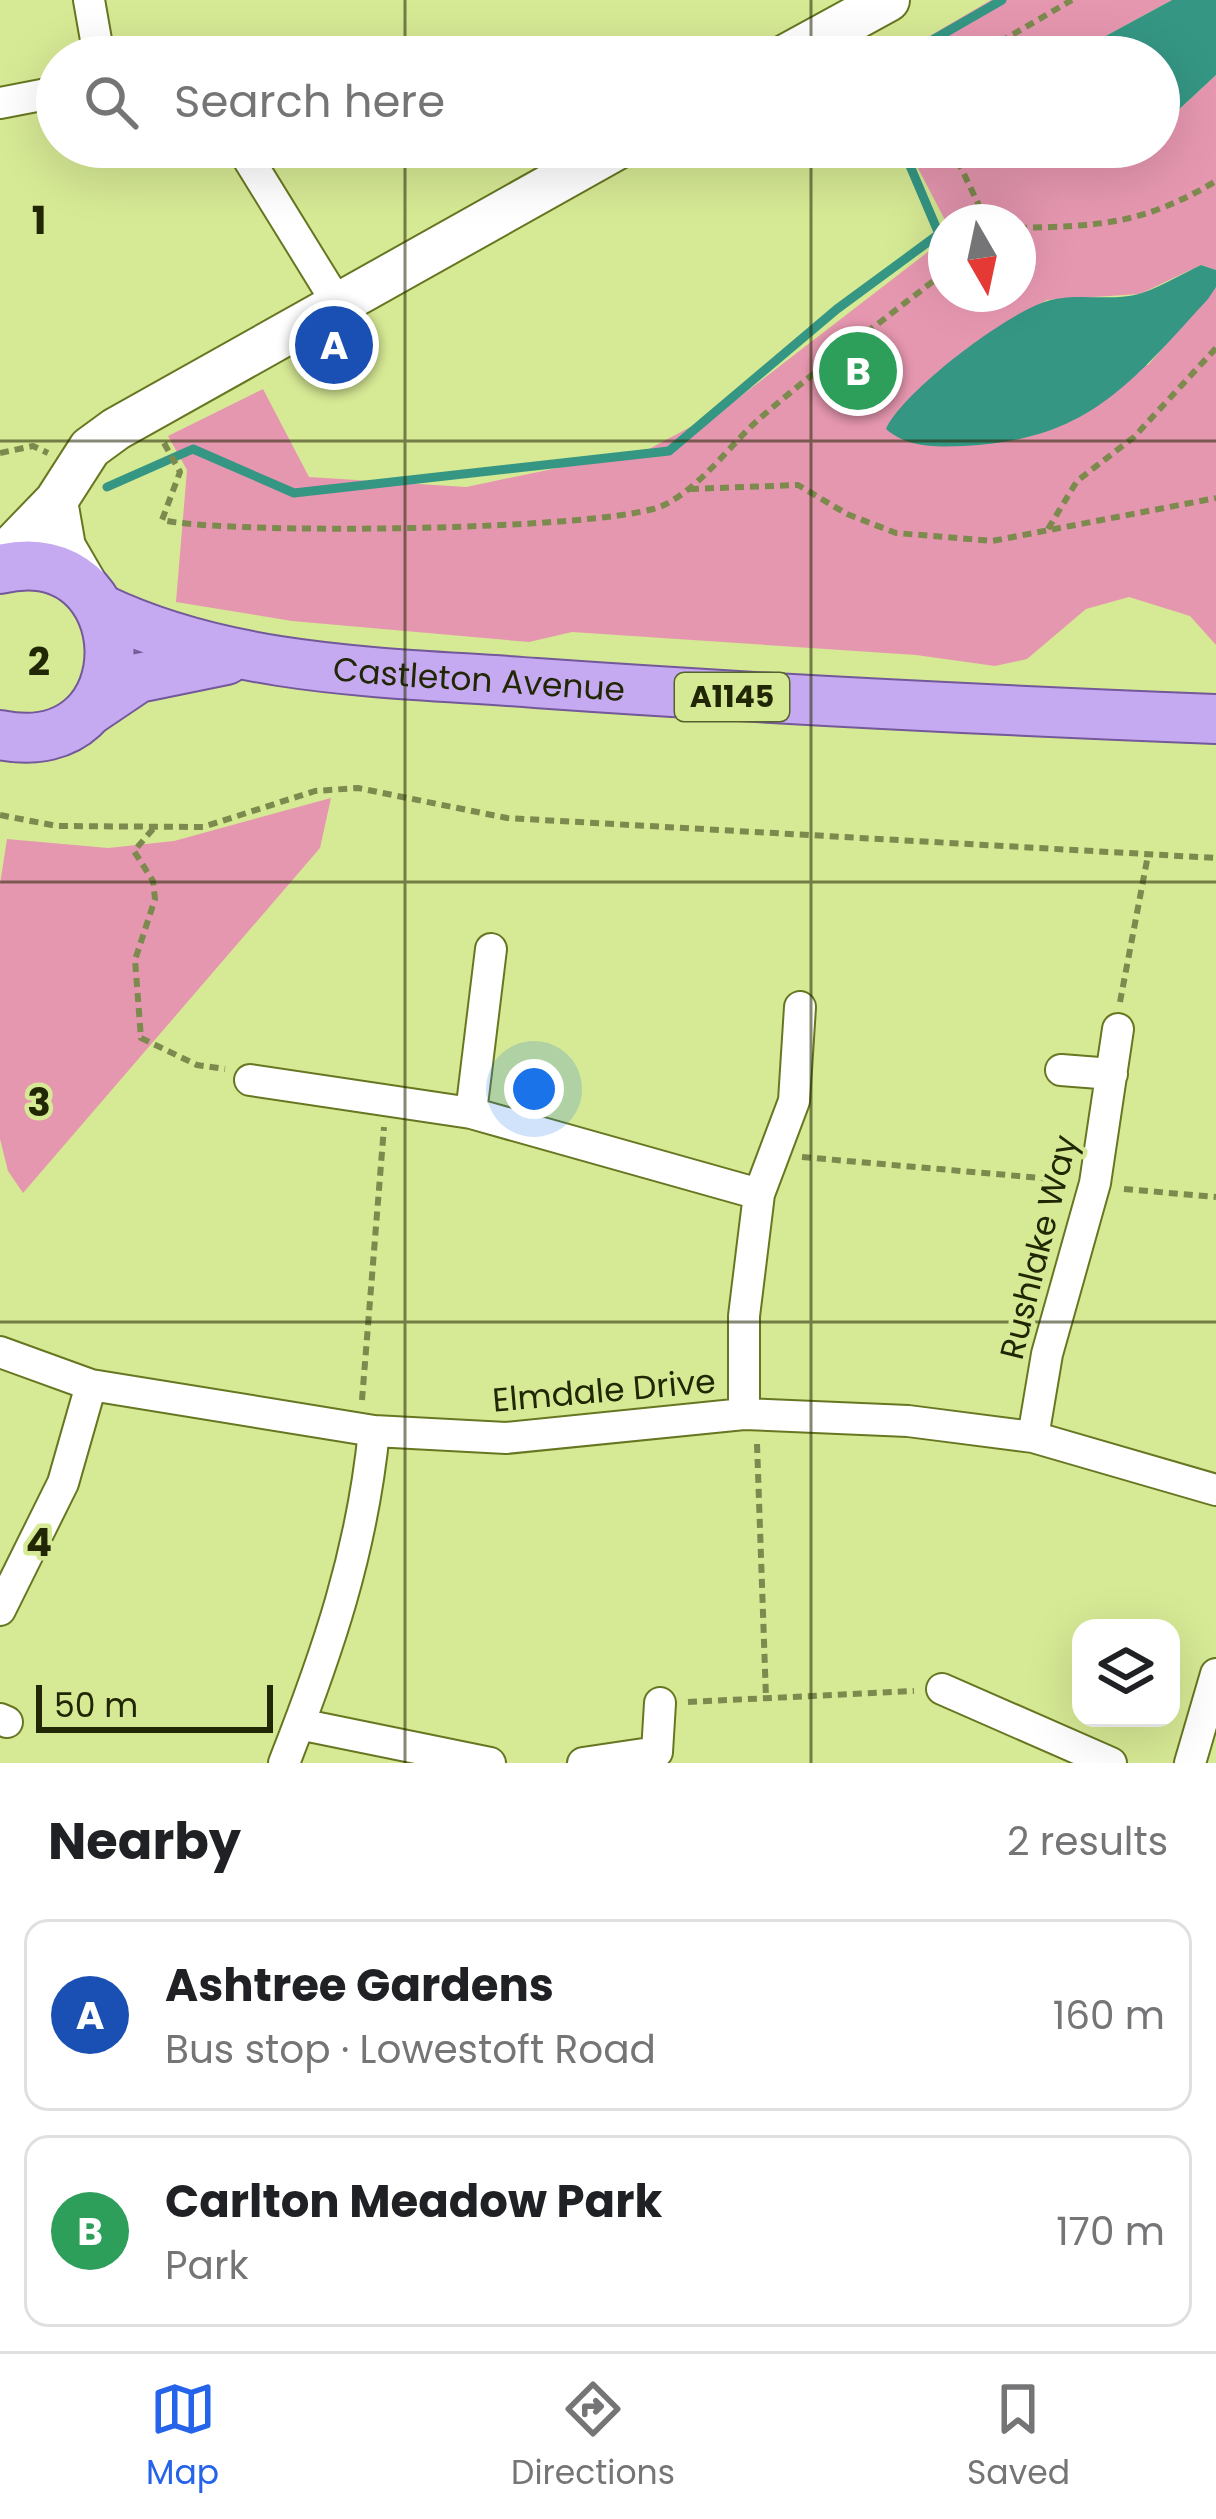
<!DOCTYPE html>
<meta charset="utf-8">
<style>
:root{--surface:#fff;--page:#f2f2f2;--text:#202124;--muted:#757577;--line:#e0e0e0;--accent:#2563eb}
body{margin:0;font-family:Poppins,sans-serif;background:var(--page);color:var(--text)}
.controls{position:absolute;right:36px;bottom:36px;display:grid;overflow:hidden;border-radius:24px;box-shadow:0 12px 48px #0002}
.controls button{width:108px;height:108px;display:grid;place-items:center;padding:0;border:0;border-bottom:3px solid var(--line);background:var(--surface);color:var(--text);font:60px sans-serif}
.compass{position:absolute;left:928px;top:204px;width:108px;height:108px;border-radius:50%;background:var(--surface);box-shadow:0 12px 48px #0002;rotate:171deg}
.scale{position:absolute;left:36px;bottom:30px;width:237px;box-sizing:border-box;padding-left:12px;border:6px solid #212704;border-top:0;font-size:33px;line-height:42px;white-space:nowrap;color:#212704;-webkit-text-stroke:9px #d6e994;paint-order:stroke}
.you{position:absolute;left:534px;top:1089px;width:42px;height:42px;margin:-30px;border:9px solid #fff;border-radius:50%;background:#1a73e8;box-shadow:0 0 0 18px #1a73e833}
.badge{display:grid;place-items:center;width:78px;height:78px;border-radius:50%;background:var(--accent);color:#fff;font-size:39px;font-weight:700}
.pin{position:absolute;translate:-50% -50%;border:6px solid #fff;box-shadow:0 3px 12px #0006}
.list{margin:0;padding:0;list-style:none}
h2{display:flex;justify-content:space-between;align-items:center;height:156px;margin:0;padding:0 48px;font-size:51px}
h2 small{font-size:39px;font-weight:400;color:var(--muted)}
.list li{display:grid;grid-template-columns:78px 1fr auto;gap:36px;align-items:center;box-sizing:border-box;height:192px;margin:0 24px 24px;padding:0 24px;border:3px solid var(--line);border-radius:24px}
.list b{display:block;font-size:45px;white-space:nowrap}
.list p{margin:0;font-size:39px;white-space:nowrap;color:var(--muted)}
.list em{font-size:39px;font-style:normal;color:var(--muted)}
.icon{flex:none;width:66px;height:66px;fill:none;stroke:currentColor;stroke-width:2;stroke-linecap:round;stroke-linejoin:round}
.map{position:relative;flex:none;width:1216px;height:1763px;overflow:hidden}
.search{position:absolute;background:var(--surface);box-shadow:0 12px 48px #0002;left:36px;right:36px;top:36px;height:132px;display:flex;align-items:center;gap:30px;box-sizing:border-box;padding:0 42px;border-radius:66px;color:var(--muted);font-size:45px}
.sheet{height:588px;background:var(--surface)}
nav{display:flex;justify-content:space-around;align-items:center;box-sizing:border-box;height:168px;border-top:3px solid var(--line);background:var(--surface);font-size:33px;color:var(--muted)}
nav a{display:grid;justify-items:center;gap:6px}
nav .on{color:var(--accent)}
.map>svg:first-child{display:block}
.green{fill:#e697b0}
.water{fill:#359684}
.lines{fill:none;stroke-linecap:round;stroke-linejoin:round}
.stream{stroke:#359684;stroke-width:9}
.street-casing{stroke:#677621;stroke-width:34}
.secondary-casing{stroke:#677621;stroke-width:46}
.primary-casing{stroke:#73589a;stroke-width:52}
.path{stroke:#7d8a4e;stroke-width:6;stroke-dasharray:9 6;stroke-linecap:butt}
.street{stroke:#fff;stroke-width:30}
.secondary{stroke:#fff;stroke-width:42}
.primary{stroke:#c5aaf2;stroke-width:48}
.grid{fill:none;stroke:#212704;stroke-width:3;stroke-opacity:0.55}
.labels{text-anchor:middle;stroke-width:9;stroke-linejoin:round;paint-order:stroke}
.shield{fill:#d6e994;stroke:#57612f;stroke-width:3}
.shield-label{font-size:30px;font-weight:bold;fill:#212704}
.street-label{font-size:33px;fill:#212704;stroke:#d6e994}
.grid-label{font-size:39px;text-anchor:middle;font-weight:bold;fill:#212704;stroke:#d6e994;stroke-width:9;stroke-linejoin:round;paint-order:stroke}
</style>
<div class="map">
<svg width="1216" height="1763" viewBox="0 0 1216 1763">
<rect width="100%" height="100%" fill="#d6e994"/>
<path class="green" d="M991 0H1172L1067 57H894Z
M1216 75V270L1201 265 1140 294 1047 300 1005 323 933 377 1148 365 1216 287V645L1190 616 1129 597 1086 609 1027 659 995 666 916 655 572 632 529 642 292 621 176 602 187 470 168 436 263 389 309 477 466 487 649 449 724 409 946 238V294H1018V222H946L907 147H1033L1070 161 1107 163 1132 147H1159V128Z
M331 798 320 848 23 1193 8 1171 0 1139V884L7 839 108 848 174 841Z"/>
<path class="water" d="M1172 0H1216V75L1159 128V57H1067Z
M1033 147H1132C1099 168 1068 165 1033 147Z
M1201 265 1216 270V287L1208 299C1129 385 1088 440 964 446 935 447 908 448 886 429 902 392 1011 309 1051 300 1080 293 1114 302 1142 293 1162 286 1182 274 1201 265Z"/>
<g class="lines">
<path class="stream" d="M903 57 1002 0
M107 487 193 449 294 493 669 451 837 309 939 234 902 147"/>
<g class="street-casing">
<path id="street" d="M89 0 99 57
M0 103 57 92
M241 147 336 301
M1061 1070 1112 1074
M250 1080 471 1113 759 1194
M471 1113 491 949
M0 1352 91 1385 374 1431 506 1438 744 1414 908 1421 1033 1437 1216 1490
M744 1414V1316L759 1194 794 1101 800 1007
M1033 1437 1047 1354 1095 1183 1118 1029
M0 1610 63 1483 91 1385
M942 1689 1111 1763
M0 1719 7 1722
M299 1724 490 1763
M284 1763C328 1651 362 1552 374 1431
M583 1763 657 1752 660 1703
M1190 1763 1216 1674"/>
</g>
<g class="secondary-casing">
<path id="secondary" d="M784 57 888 0
M56 501 64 547 93 597
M0 559 56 501 90 448 116 429 619 147"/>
</g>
<g class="primary-casing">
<g id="primary">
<path d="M0 569C142 535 150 765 0 735"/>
<path id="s1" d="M101 609C235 673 391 672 536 683 763 699 989 710 1216 719"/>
<path d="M92 709 138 678 226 660"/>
</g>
</g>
<path class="path" d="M974 57 1072 0
M951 147 987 222
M1018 228C1101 226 1144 224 1216 181
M164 443 180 472 162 520C228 535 611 531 664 505 701 487 729 446 759 419 819 367 884 320 946 271
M0 453 33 446 48 453
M690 489 798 485 847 514 896 533 992 541 1216 498
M1048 529 1077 481 1134 437 1216 348
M0 815 57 826 203 827 315 791 358 788 507 818 1216 858
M153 829 134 851 153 881 155 899 135 960 141 1038 197 1065 225 1069
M1120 1002 1148 855
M802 1157 1064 1180
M1124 1189 1216 1197
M362 1400 384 1127
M757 1444 766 1698
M688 1702 914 1691"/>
<use href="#street" class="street"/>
<use href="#secondary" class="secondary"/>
<use href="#primary" class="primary"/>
</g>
<path class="grid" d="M405 0V57M811 0V57M405 147V1763M811 147V1763M0 441H1216M0 882H1216M0 1322H1216"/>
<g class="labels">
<rect class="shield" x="675" y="673" width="114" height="48" rx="9"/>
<g class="shield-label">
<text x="732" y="707">A1145</text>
</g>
<g class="street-label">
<text dy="12" stroke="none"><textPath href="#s1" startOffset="387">Castleton Avenue</textPath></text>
<text transform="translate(1038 1247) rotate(-76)" y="12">Rushlake Way</text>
<text transform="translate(604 1390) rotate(-5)" y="12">Elmdale Drive</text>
</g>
</g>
<g class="grid-label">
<text x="39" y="234">1</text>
<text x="39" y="675">2</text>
<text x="39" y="1116">3</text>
<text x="39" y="1556">4</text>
</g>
</svg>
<div class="controls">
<button><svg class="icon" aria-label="layers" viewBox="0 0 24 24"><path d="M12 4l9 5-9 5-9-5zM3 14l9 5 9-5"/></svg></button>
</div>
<svg class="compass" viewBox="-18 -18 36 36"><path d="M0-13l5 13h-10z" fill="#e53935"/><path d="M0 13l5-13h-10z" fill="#757577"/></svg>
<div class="scale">50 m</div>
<div class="you"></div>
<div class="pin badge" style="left:334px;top:345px;background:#1a4fb4">A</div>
<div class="pin badge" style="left:858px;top:371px;background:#2e9e5b">B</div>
<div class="search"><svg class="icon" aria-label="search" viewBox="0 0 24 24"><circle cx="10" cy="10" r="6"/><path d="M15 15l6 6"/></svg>Search here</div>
</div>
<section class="sheet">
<h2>Nearby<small>2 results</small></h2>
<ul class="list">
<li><span class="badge" style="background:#1a4fb4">A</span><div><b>Ashtree Gardens</b><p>Bus stop · Lowestoft Road</p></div><em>160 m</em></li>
<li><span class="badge" style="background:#2e9e5b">B</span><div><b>Carlton Meadow Park</b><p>Park</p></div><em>170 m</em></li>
</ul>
</section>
<nav>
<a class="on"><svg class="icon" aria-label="map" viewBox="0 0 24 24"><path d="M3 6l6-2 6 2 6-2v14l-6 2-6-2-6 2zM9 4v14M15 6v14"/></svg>Map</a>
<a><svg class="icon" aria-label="directions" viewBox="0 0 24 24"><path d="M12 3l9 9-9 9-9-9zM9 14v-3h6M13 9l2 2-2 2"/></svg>Directions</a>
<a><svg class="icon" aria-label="saved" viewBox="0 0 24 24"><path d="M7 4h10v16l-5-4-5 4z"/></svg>Saved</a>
</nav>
